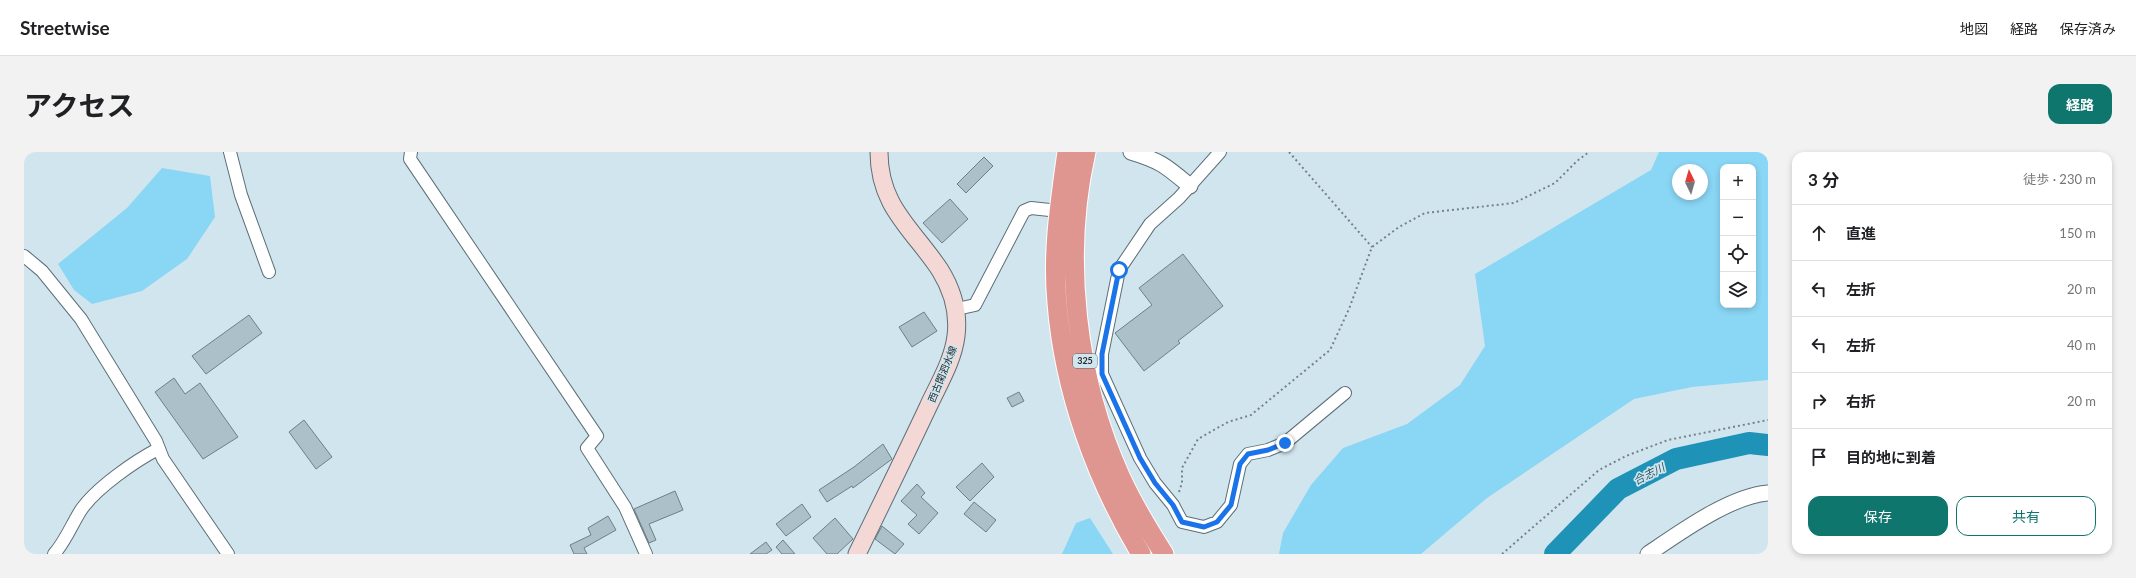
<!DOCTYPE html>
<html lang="ja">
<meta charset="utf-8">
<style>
:root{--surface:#fff;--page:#f2f2f2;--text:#202124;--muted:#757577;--line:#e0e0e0;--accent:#0f766e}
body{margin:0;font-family:Lato,"Noto Sans JP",sans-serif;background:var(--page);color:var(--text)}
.controls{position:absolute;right:12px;top:12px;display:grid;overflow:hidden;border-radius:8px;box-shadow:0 2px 6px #0003}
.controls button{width:36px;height:36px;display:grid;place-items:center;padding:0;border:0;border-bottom:1px solid var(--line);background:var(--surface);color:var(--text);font:20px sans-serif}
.compass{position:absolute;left:1648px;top:12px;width:36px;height:36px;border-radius:50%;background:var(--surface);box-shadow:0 2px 6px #0003;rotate:355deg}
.stop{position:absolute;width:12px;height:12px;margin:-9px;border:3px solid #1a73e8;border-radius:50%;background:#fff}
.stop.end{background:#1a73e8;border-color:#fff;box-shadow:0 1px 4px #0008}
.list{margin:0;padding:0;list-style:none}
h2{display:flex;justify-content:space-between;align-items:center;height:52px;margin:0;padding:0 16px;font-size:17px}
h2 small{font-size:13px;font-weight:400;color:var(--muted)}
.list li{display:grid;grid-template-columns:26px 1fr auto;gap:12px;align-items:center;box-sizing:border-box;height:56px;padding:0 16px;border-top:1px solid var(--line)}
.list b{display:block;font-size:15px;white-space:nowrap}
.list em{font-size:13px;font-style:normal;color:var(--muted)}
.actions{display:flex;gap:8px;padding:12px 16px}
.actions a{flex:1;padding:9px 0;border:1px solid var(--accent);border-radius:12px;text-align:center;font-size:14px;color:var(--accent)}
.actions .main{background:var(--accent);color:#fff}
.icon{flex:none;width:22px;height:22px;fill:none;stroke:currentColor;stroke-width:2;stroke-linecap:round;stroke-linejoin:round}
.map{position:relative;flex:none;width:1744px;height:402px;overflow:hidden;border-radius:12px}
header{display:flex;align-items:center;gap:24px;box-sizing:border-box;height:56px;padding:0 20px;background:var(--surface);border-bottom:1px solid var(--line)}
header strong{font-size:19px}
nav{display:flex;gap:22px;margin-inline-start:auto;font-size:14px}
.intro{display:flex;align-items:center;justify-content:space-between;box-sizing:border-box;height:96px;padding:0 24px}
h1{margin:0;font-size:28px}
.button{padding:10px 18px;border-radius:12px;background:var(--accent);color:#fff;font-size:14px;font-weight:700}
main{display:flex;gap:24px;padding:0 24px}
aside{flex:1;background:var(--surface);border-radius:12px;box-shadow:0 2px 6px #0003}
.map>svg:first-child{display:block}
.green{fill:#8ad6f5;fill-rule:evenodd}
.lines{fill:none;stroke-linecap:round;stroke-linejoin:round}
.river{stroke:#1e92b7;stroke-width:22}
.building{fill:#abc0c8;stroke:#6d8088}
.minor-casing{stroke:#5d6f77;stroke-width:14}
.tertiary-casing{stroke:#5d6f77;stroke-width:17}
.secondary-casing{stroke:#5d6f77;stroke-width:19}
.trunk-casing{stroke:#fff;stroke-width:21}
.path{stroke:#758388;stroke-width:2;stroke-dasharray:2 3;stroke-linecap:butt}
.minor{stroke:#fff;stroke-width:12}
.tertiary{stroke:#fff;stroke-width:15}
.secondary{stroke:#f3d8d6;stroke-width:17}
.trunk{stroke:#e09690;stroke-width:19}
.route{stroke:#1a73e8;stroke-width:5}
.labels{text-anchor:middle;stroke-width:3.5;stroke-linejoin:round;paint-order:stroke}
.shield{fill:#d1e5ee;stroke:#596469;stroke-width:1}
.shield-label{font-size:9px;font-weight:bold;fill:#252d30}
.street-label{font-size:10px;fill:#252d30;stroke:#d1e5ee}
.water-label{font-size:11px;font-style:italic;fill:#275464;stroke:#d1e5ee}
</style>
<header>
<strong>Streetwise</strong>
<nav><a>地図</a><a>経路</a><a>保存済み</a></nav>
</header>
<div class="intro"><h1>アクセス</h1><a class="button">経路</a></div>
<main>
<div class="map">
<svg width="1744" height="402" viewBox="0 0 1744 402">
<rect width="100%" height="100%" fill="#d1e5ee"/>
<path class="green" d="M1635 0H1744V228L1668 235 1610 247 1463 346 1397 402H1255L1259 381 1287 333 1319 296 1383 272 1436 233 1461 194 1451 122 1627 18ZM1699 15H1729V153H1699ZM1654 18H1678V42H1654Z
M138 16 186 24 191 65 163 107 118 139 68 152 50 138 34 112 103 56Z
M1066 366 1089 402H1038L1052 371Z"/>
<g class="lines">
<path class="river" d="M1531 402 1594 337 1652 307 1725 291 1744 293"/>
</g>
<path class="building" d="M960 5 969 14 942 41 933 32Z
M926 47 944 67 918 91 899 71Z
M1159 102 1199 154 1154 189 1156 191 1120 219 1091 181 1128 153 1115 136Z
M900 160 913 179 888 195 875 175Z
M225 163 238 181 182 222 168 204Z
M150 226 161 242 176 231 214 285 179 307 131 240Z
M995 240 1000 249 988 255 983 246Z
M280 268 308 305 292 317 265 280Z
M859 292 868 307 829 336 828 334 803 350 795 338 830 315Z
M958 311 970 325 946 349 932 335Z
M893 332 901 341 897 345 914 361 895 382 884 372 893 363 877 349Z
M651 339 659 358 625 372 632 388 625 391 610 357Z
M950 350 972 368 962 380 940 362Z
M778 352 787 365 762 384 752 372Z
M584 364 592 378 560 396 563 402H550L546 393 567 383 564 376Z
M811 366 829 387 813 402H803L789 386Z
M858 374 880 392 871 402 851 387Z
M759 388 771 402H758L752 395Z
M742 390 748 398 742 402H726Z"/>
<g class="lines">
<g class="minor-casing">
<path id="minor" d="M206 0 217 43 245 120
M387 0 386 7 573 284 563 296 601 355 622 402
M1196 0 1155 46 1126 72 1095 118 1078 202V222L1116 306 1131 331 1149 353 1158 370 1180 375 1193 370 1207 353 1216 312 1224 302 1244 298 1261 291 1321 241
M0 104 18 119 57 167 132 289 139 307 204 402
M933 157 951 153 1000 59 1007 56 1035 59
M30 402C41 390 48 372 57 358 72 336 111 309 134 297"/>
</g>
<g class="tertiary-casing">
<path id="tertiary" d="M1107 0C1137 9 1142 14 1166 34
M1624 402C1655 381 1706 344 1744 341"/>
</g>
<g class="secondary-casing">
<path id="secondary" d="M833 402C857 353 881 304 904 255 914 233 929 209 932 184 935 160 929 139 916 118 889 77 855 55 855 0"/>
</g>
<g class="trunk-casing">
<path id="trunk" d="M1043 0C1036 50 1028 100 1033 151 1040 239 1072 327 1117 402
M1062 0C1038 106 1052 227 1097 326 1109 352 1124 377 1140 402"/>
</g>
<path class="path" d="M1265 0 1348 95
M1155 340 1158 331V316L1174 287 1204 270 1227 263 1306 198 1325 157 1348 95 1375 75 1401 61 1490 51 1531 31 1553 9 1565 0
M1478 402 1575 318 1602 304 1644 288 1744 268"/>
<use href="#minor" class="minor"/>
<use href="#tertiary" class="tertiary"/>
<use href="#secondary" class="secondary"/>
<use href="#trunk" class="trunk"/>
</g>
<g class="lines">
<path class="route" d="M1095 118 1078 202V222L1116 306 1131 331 1149 353 1158 370 1180 375 1193 370 1207 353 1216 312 1224 302 1244 298 1261 291"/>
</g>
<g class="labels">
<rect class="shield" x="1049" y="202" width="24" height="14" rx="3"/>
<g class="shield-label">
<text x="1061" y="212">325</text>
</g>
<g class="street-label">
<text transform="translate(918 222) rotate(-68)" y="4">西古閑泗水線</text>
</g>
<g class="water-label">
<text transform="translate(1625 322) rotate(-27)" y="4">合志川</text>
</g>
</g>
</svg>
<div class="controls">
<button>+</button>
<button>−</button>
<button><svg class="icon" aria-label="locate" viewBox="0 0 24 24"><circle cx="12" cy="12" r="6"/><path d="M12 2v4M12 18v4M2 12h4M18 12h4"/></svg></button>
<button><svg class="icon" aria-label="layers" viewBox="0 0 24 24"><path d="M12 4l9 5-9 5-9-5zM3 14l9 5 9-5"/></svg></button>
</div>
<svg class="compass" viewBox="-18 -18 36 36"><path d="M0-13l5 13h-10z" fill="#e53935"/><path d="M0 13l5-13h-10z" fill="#757577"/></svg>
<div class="stop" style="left:1095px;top:118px"></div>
<div class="stop end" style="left:1261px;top:291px"></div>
</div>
<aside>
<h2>3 分<small>徒歩 · 230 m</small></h2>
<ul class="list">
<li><svg class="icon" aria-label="ahead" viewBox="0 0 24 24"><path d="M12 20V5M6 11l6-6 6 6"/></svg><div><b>直進</b></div><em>150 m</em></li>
<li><svg class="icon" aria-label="left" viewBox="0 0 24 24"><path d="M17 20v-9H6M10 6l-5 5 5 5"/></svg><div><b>左折</b></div><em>20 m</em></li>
<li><svg class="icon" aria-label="left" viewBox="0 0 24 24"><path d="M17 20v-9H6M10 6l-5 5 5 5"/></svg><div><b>左折</b></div><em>40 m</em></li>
<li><svg class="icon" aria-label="right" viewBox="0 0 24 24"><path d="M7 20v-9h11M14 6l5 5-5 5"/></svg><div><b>右折</b></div><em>20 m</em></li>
<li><svg class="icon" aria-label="arrive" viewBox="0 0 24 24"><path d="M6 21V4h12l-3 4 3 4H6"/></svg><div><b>目的地に到着</b></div></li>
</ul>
<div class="actions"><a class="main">保存</a><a>共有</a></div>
</aside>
</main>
